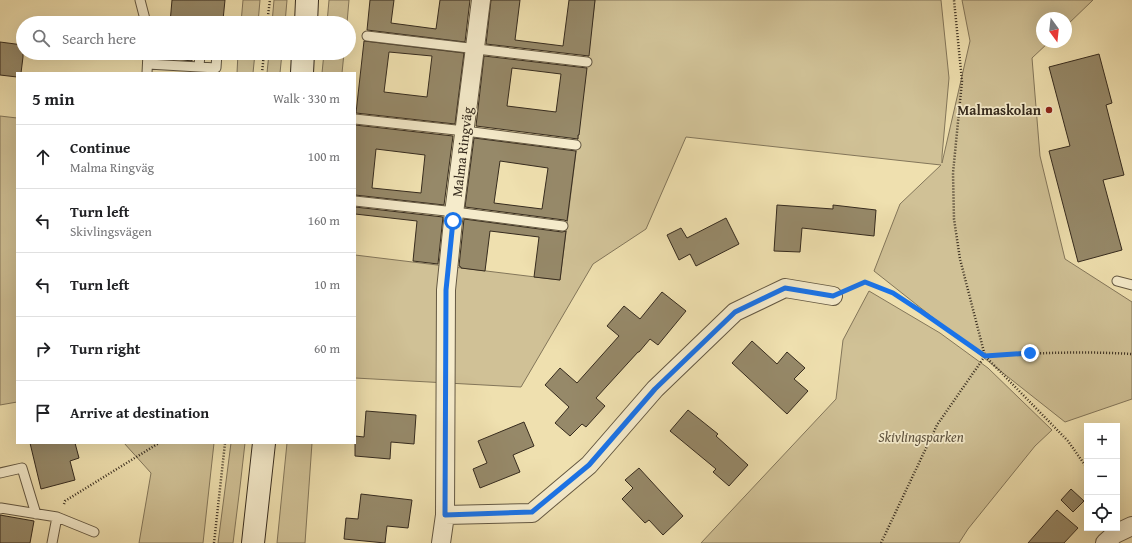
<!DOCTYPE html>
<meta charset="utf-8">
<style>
:root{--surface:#fff;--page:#f2f2f2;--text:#202124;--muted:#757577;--line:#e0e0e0}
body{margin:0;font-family:"Gentium Book Plus",serif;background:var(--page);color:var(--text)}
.controls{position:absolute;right:12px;bottom:12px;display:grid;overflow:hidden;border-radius:0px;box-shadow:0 4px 16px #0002}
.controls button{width:36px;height:36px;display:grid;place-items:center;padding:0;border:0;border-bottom:1px solid var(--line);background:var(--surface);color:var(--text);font:20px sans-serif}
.compass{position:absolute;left:1036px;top:12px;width:36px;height:36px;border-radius:50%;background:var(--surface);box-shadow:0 4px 16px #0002;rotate:165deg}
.stop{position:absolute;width:12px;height:12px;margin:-9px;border:3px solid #1a73e8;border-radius:50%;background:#fff}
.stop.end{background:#1a73e8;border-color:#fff;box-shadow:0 1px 4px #0008}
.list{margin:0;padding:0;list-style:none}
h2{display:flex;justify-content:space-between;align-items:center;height:52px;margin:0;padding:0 16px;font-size:17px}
h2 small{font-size:13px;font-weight:400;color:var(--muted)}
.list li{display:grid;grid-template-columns:26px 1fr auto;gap:12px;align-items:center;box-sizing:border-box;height:64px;padding:0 16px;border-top:1px solid var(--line)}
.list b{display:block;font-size:15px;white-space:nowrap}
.list p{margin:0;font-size:13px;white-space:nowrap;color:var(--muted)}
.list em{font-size:13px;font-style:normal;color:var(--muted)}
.icon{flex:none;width:22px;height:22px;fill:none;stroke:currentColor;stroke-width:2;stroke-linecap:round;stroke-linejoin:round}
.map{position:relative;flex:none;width:1132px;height:543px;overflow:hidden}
.search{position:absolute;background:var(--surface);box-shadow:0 4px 16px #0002;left:16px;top:16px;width:340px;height:44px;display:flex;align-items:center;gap:10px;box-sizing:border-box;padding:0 14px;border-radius:22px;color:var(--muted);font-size:15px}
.panel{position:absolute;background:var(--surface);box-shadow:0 4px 16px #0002;left:16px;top:72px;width:340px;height:372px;border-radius:0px}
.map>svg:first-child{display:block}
.green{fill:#d0c196;stroke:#83765a}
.building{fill:#968969;stroke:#362b1e;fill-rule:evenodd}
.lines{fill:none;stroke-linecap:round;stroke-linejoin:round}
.service-casing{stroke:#645842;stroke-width:11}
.minor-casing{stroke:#645842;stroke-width:20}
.secondary-casing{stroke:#362b1e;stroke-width:24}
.path{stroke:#362b1e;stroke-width:2.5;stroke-dasharray:1 2;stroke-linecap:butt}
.service{stroke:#f5ebcb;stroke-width:9}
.minor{stroke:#f5ebcb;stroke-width:18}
.secondary{stroke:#f5ebcb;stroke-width:22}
.route{stroke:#1a73e8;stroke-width:5}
.poi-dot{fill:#8f2418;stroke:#f5ebcb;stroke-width:1.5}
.labels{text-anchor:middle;stroke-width:3.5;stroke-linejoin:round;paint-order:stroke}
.poi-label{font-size:14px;font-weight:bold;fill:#362b1e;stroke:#f5ebcb;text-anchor:end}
.street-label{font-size:14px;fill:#362b1e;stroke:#f5ebcb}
.park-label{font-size:14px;font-style:italic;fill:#5c503c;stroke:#f5ebcb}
</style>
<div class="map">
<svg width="1132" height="543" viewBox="0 0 1132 543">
<rect width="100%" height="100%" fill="#efe0af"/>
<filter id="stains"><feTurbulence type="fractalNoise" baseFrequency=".005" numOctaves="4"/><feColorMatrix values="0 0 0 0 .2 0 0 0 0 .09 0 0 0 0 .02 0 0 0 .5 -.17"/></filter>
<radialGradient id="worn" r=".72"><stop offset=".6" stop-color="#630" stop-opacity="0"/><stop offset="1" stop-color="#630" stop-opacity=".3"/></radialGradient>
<path class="green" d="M243 0H260L258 23H241Z
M274 0H287L285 23H272Z
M329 0H349L347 23H327Z
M595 0H941L949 78 942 156V163L970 41 962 0H1093L1066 26V18H1042V42H1049L1032 58 1040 156 1065 259 1132 302V399L1065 422 874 271 900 204 941 165 686 137 646 229 593 264 521 387 355 378V255L560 280Z
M238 53H255L253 73H237Z
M269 53H282L280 73H267Z
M324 53H344L342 73H322Z
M0 116 17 118V402L0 405Z
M869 291 940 333 988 368 1052 430 1035 446 968 529 959 543H701L836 399 843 340Z
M124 443H214L203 543H139L151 473Z
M231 443H245L240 487 233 543H218Z
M287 443H312L305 543H277Z"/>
<path class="building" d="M172 0H225L223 20 195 17V23H170Z
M370 0H394L391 23 436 29 440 0H470L465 42 367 30Z
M491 0H520L515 40 563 46 569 0H595L589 56 486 44Z
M364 41 464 53 455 124 356 113ZM389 52 432 56 427 97 384 92Z
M0 42 23 45V57L21 73H17V77L0 75Z
M167 53H192V61L166 58Z
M1099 54 1112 103 1106 105 1124 175 1103 180 1122 250 1078 262 1049 151 1070 146 1049 67Z
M484 56 587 68 579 135H578V139L476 126ZM512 68 561 74 556 112 507 106Z
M355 125 453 136 444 205 355 195ZM376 149 425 155 421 193 372 188Z
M474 138 576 151 567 221 564 220 465 207ZM500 161 548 168 542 209 494 203Z
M777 205 833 209V205L876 210 874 236 802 228 800 252 774 251Z
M355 207 443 217 438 264 413 261 417 221 355 214Z
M726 218 739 244 696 266 690 254 679 260 667 235 681 228 687 238Z
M464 219 562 232 566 231 560 280 534 277 539 237 490 231 485 271 461 268V267L459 266Z
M662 292 686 311 658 345 650 339 639 352H638L596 398 605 406 586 427 582 424 570 436 555 423 569 407 545 385 560 368 577 383 619 336 607 326 624 306 640 319Z
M752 341 777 364 787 352 805 368 794 379 808 391 787 414 732 363Z
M688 410 718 434 716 436 748 465 729 486 713 472 716 469 670 431Z
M366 411 416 415 414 444 391 442 390 459 355 456V436L364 437Z
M524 422 534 446 513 455 520 472 480 488 473 469 487 463 478 441Z
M30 443H75L79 458 70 461 75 480 41 489Z
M639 468 683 516 663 535 649 520 645 523 622 499 633 488 625 480Z
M1071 489 1084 501 1073 512 1061 500Z
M361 494 412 500 408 528 387 526 385 543 344 539 346 518 358 519Z
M1057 510 1078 528 1064 543H1028Z
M0 515 34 521 30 543H0Z"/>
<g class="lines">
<g class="service-casing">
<path id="service" d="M140 0 146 23
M367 36 587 62
M148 64 216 68 217 53
M199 67 200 53
M147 73 148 53
M355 119 465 131 576 145
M355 201 455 212 563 226
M1117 281 1132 285
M0 473 22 468 36 514
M0 509 1 508 57 517 52 543
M57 517 94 532"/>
</g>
<g class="minor-casing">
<path id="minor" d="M445 515 532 513 589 465 655 389 735 312 785 288 833 296
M441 543 445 515 446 290 453 221 481 0
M1105 543 1115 534 1132 526"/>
</g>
<g class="secondary-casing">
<path id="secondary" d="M306 23 307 0
M302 73 303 53
M253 543 264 443"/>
</g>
<path class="path" d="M267 23 270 0
M262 73 264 53
M851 288 865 282 893 293 922 312 985 356 960 259 954 219 953 173 962 81 954 0
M1087 468 1068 441 985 356C1034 353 1083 351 1132 354
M64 504 65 501 159 443
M214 543 225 443
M881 543 937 425 985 356"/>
<use href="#service" class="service"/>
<use href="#minor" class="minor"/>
<use href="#secondary" class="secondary"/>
</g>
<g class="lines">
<path class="route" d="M453 221 446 290 445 515 532 512 589 465 655 389 735 312 785 288 833 296 865 282 893 293 922 312 985 356 1030 353"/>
</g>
<circle class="poi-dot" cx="1049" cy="110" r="4"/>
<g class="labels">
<g class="poi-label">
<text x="1041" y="115">Malmaskolan</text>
</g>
<g class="street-label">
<text transform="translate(462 152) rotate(-83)" y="5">Malma Ringväg</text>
</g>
<g class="park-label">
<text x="921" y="442">Skivlingsparken</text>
</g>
</g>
<rect width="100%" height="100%" filter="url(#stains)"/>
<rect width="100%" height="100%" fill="url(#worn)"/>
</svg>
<div class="controls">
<button>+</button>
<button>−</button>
<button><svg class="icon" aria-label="locate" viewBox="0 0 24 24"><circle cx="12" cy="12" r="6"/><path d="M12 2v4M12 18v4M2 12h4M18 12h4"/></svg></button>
</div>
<svg class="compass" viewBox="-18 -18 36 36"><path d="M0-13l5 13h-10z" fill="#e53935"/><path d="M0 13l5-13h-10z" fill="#757577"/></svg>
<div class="stop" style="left:453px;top:221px"></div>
<div class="stop end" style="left:1030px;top:353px"></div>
<div class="search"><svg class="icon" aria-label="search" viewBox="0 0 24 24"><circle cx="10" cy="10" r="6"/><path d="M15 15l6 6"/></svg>Search here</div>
<section class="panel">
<h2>5 min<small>Walk · 330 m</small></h2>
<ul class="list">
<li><svg class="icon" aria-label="ahead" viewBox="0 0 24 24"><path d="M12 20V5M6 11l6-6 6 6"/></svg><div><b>Continue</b><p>Malma Ringväg</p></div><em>100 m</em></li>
<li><svg class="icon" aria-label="left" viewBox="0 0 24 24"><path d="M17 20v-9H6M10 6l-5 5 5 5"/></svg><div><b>Turn left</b><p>Skivlingsvägen</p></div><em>160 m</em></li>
<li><svg class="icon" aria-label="left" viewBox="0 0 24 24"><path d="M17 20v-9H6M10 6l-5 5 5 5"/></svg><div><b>Turn left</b></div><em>10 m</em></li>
<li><svg class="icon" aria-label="right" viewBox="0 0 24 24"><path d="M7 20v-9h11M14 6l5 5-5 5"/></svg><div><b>Turn right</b></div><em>60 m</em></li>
<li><svg class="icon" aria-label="arrive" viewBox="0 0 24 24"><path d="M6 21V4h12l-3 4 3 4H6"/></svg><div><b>Arrive at destination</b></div></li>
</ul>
</section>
</div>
